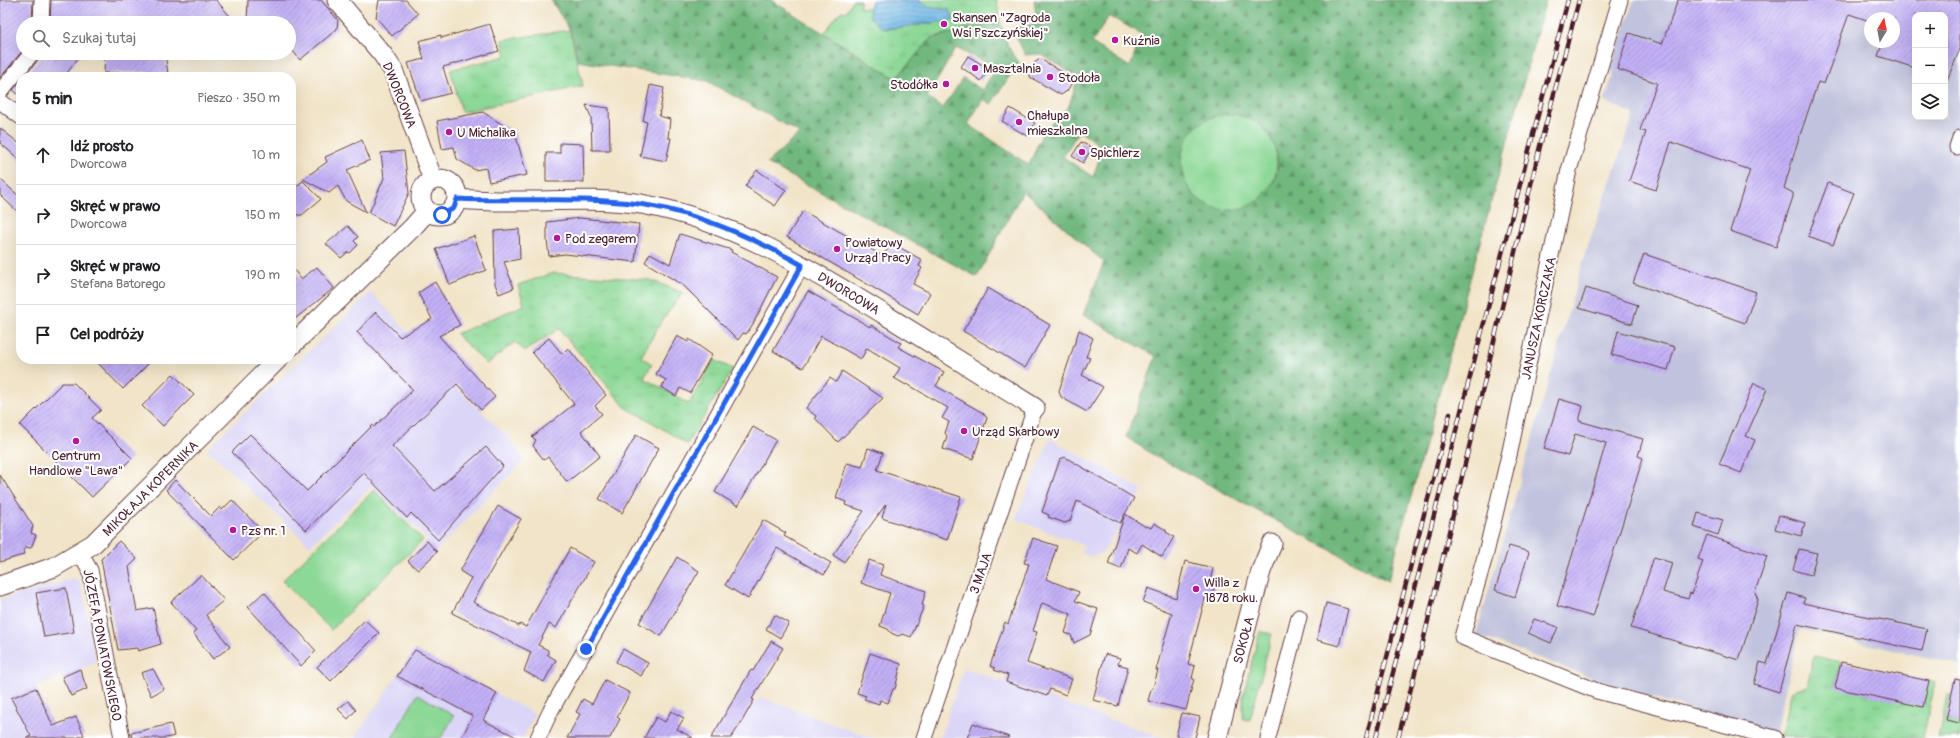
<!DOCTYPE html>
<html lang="pl">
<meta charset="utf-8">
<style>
:root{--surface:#fff;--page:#f6f6f6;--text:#202124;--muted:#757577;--line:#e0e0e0}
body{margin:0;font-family:Pangolin,sans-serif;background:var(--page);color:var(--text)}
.controls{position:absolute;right:12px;top:12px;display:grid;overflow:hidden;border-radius:8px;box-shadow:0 4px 16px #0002}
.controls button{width:36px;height:36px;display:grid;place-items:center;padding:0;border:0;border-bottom:1px solid var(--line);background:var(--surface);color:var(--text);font:20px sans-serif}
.compass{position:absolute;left:1864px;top:12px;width:36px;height:36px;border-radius:50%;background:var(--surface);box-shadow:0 4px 16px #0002;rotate:10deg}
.stop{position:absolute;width:12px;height:12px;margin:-9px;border:3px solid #2563eb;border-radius:50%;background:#fff}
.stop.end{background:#2563eb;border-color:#fff;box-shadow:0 1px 4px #0008}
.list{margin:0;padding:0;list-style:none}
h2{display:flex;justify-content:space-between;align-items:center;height:52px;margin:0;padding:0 16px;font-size:17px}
h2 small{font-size:13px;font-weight:400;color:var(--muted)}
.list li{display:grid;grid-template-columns:26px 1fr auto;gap:12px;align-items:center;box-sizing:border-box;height:60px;padding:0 16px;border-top:1px solid var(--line)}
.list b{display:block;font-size:15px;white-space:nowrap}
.list p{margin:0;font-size:13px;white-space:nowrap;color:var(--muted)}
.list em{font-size:13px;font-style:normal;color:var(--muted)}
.icon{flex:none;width:22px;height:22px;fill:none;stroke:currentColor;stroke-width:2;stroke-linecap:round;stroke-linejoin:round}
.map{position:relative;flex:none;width:1960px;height:738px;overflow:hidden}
.search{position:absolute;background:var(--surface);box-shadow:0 4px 16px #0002;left:16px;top:16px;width:280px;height:44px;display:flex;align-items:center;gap:10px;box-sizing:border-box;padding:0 14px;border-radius:22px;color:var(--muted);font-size:15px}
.panel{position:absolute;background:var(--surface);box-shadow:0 4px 16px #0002;left:16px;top:72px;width:280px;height:292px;border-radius:16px}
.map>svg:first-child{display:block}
.built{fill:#dbd6f7}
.industrial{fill:#c1c2dd;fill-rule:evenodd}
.grass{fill:url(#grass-tufts);stroke:#6b7c60}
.forest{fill:url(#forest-firs);stroke:#5e6c55;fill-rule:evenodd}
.park{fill:#8cd896;stroke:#6b7c60}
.water{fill:url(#water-rules);stroke:#5c6b88}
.building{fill:url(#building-hatch)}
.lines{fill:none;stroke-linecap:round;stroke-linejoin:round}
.minor-casing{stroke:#633d43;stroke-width:17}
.tertiary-casing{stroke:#633d43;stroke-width:21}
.minor{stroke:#fff;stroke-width:15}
.tertiary{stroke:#fff;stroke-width:19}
.rail-casing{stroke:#4a1f2b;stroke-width:4.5}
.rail{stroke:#fff;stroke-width:3;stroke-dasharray:9;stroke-linecap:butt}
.route{stroke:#2563eb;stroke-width:5}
.poi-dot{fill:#b5179e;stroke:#fff;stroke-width:1.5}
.labels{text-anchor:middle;stroke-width:4;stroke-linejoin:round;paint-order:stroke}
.poi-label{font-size:13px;fill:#4a1f2b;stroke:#fff;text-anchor:start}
.street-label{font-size:13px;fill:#4a1f2b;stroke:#fff}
</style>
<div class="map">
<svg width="1960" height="738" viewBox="0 0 1960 738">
<defs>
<pattern id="grass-tufts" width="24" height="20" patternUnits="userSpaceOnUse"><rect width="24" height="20" fill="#8cd896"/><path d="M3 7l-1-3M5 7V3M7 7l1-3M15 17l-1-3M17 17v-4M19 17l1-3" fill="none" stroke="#7ab981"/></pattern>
<pattern id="forest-firs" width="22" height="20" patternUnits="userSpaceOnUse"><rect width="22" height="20" fill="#71b87f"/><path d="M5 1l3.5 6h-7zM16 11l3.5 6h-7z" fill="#5f9568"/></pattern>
<pattern id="water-rules" width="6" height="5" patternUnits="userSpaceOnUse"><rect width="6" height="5" fill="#6eb7e6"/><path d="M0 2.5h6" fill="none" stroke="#5c94bb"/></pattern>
<pattern id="building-hatch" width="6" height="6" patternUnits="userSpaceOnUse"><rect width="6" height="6" fill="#c3b0f7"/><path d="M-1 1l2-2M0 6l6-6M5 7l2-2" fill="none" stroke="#a08fc8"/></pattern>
</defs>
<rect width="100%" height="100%" fill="#fff"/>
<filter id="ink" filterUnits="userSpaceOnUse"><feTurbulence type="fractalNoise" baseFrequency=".025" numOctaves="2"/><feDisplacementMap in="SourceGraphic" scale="8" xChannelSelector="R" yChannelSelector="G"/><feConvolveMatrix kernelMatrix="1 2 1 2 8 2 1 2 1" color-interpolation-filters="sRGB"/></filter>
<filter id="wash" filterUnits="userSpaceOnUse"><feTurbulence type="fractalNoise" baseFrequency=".012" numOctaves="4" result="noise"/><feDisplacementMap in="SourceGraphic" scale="16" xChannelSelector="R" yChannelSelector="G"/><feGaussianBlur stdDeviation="0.9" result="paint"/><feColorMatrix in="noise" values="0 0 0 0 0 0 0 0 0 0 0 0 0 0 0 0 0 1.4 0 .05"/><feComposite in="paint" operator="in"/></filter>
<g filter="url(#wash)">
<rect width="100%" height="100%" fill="#f1e4c8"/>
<path class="built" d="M371 292 466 397 508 437 524 460 436 551 427 542 428 540 371 487 310 546 207 449Z
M1050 439 1143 490 1103 552 1092 557 1081 553 1085 546 1015 519Z
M75 578 79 581 82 587 96 662 12 698 33 738H0V600Z
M415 650 535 714 523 738H354Z
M964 668 1163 738H940Z
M759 697 843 728 874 738H732Z"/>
<path class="industrial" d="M1634 0H1960V665L1800 629 1774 736 1602 681 1476 635 1585 254 1634 114 1604 101 1614 73 1610 70ZM1915 15H1945V117H1915ZM1870 18H1894V42H1870Z"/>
<path class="grass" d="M853 0H860V8H869L870 18 881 27 887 29 949 9C941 9 927 10 921 2L924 0H997L1000 21 931 38 896 79 824 33 841 11 846 12Z
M570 30 583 86 462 112 450 70 506 56 502 40Z
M553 273 650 280 683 293 661 322 641 357 652 364 644 378 689 404 714 360 733 369 687 444 642 416 627 409 559 329 525 351 515 342 487 364 456 334 524 305 518 285Z
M1260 631 1272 634 1250 720 1243 719V696Z
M1814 656 1841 662 1835 687 1929 681 1935 683 1923 738 1780 737 1792 690 1807 686Z
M1951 694 1946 720 1960 723V738H1938L1947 696Z"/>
<path class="forest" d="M551 0H771L896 79 931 38 1000 21 1008 46 1019 62 991 104 983 99 968 124 1029 165 1043 132 1069 106 1078 77 1040 54 1025 55 1013 29 1037 23 1034 0H1546L1388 581 1152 454 1126 437 1156 356 1083 315 1104 262 1023 191 977 277 767 163 800 133 707 81 578 61 570 30ZM1109 16 1142 34 1130 67 1092 43ZM956 48 997 68 982 90 963 78 943 108 927 97ZM1079 131 1103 147 1093 177 1063 157ZM1182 150H1276L1278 166 1274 182 1194 195C1184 180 1181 169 1182 150Z"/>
<path class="park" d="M1181 162a48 48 0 1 1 96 0a48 48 0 1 1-96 0Z
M374 490 423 540 331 630 282 581Z
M418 694 454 716 441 738H392Z"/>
<path class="water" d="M872 0H920C926 9 939 9 949 9L954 20 887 29 881 27 870 18 869 8Z"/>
<g id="blocks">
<path class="building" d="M0 0H33L32 23H23V50L0 78Z
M51 0H216L236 23H210L195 15 178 23H50Z
M248 0H321L338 20 337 29 300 60 289 46V23H247Z
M379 0H406L418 14 392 36 376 17Z
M1678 0H1960V49L1945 85V15H1915V68L1878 56 1883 42H1894V18H1870V21L1849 14 1824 84 1818 82 1797 144 1784 188 1793 193V197L1776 247 1730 231 1750 170 1671 142 1656 190 1629 181 1646 132 1640 130 1657 83 1617 69 1629 33 1662 44Z
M490 24 499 51 443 67 451 93 421 101 408 63 424 59 419 41 441 35V38Z
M41 53H82L64 77H24L39 59Z
M105 53H165L168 74H166V77H150L149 72 104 73Z
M968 56 989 69 981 81 961 67Z
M1040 59 1071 77V84L1067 91 1061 95 1030 77V70L1034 63Z
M21 81V97L13 90Z
M650 85 664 88 659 116 670 119 668 138H671L666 161 640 156 647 122 643 121Z
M586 105 609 108 610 150H592L591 117Z
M1010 108 1035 123 1027 136 1002 121Z
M483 112 515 133 527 175 489 182 486 168 475 170 457 159 454 147 442 149 437 121Z
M0 128 21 145V161L0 143Z
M362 140 370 160 347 170 366 212 346 201 338 186 329 193 303 179 327 162 325 157Z
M1081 142 1092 148 1083 163 1072 156Z
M560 143 583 144 584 182H546V153H560Z
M404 151 409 193 393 226 369 213 384 178 381 153Z
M757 170 786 190 775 206 745 186Z
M0 179 21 198V215L0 195Z
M303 181 321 199 302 215H297L291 208V190Z
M1828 183 1854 193 1833 245 1808 236Z
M803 211 883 256 892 243 922 260 919 266 922 268 913 284 930 293 918 314 787 237Z
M580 218 639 224 635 262 565 254 549 256 547 240V222Z
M348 226 358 237 354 241 358 245 350 253 348 252 341 258 326 244Z
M519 229 520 259 504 262 514 288 499 294 495 284 494 231Z
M680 234 732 250 731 252 777 277 753 324 746 334 743 333 738 340 684 286 645 262 650 253 670 264Z
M474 236 486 270 450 285 436 249Z
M1644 254 1756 292 1745 323 1633 283Z
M291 266 301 279 317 267 334 288 291 322Z
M435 282 460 325 439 336 495 397 481 410 457 384 392 446 435 491 486 447 503 466 438 540 411 513 407 518 364 473 306 530 232 452 250 434 307 491 373 425 374 427 413 390 357 332 376 312 400 337 432 319 418 293Z
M988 288 1050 325 1025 368 963 331Z
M1586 288 1638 305 1632 324 1579 308Z
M808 291 870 327 871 325 901 343 898 347 944 372 936 386 983 413 987 418 973 459 943 449 947 436 945 433 949 422 942 418 948 408 907 384 906 385 894 378 900 368 867 348 861 359 821 336 803 368 773 351Z
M1079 330 1093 338 1086 357 1090 358 1082 375 1103 387 1087 412 1061 397 1059 391Z
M1618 331 1675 347 1668 370 1612 355Z
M677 336 688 342 689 339 712 355 690 393 680 388 676 396 661 387 666 380 656 374Z
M549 338 562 354 568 348 606 395 595 406 602 414 581 431 600 456 567 482 548 457 544 460 533 446 536 440 532 437 574 404 532 352Z
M94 359H153L123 389Z
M842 371 883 398 838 442 815 418 816 416 806 408 830 378 836 382Z
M173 374 194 395 163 426 142 406Z
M62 383H74L101 410 92 418 132 458 92 497 20 425Z
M1754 383 1767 389 1746 436 1755 440 1741 473 1719 464Z
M1559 399 1583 406 1579 421 1643 439 1638 456 1643 458 1593 617 1557 606 1606 443 1575 434 1568 456 1544 449Z
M753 427 776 440 738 506 715 492Z
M636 435 659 448 622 513 599 499Z
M868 448 883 453 877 470 961 497 947 540 882 518 886 504 844 562 833 555 864 511 845 505 846 502 836 498 847 463 862 467Z
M1065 457 1134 498 1120 523 1077 501 1070 521 1065 523 1048 517 1049 515 1042 512 1060 459Z
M0 475 33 526 31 533 36 535 31 548 25 547 23 555 0 562Z
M175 480 211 516 220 507 222 510 232 500 263 532 234 560 166 490Z
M498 506 521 519 473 602 519 626 520 624 526 627 570 548 594 562 556 628 549 624 538 645 548 650V655L556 660 544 682 524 671 531 652 452 613 471 578 460 571Z
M1698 513 1723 520 1718 535 1694 527Z
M1125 514 1146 527 1147 526 1151 528 1154 523 1166 530V532L1174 537 1162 557 1142 544 1137 553 1128 548 1121 569 1108 564Z
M1779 515 1805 523 1801 536 1775 529Z
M763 520 786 533 784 536 831 563 824 575 777 548 748 599 725 585Z
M1707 535 1767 556 1755 592 1758 600 1739 660 1631 628 1654 557 1672 563 1663 592 1688 599 1690 593 1692 594 1703 561 1698 559Z
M1033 538 1057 546 1046 579 1079 592 1075 601 1098 609 1090 635 1074 643 1071 635 1065 633 1071 614 1042 603 1033 631 1037 632 1027 663 1072 679 1066 695 1050 689 1047 696 1006 682 1008 675 994 670 995 668 990 666 1005 622 1008 624 1029 564 1024 563Z
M119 541 137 559 129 567 137 611 153 608 161 644 138 651 137 648 118 650 101 559Z
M427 541 437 552 418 570 408 561Z
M1509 546 1529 552 1515 597 1495 590Z
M1799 549 1817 553 1811 575 1793 570Z
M677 557 699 571 661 636 639 623Z
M869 560 883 565 880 575 926 591 922 605 924 606 911 637 903 634 898 636 891 633 888 629 880 626 890 593 861 583Z
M1185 561 1213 568 1210 581 1216 582 1212 596 1206 595 1188 664 1195 666 1192 678 1194 679 1186 710 1148 701 1151 689 1153 688 1158 670H1156L1172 613 1143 602 1148 588 1176 598Z
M201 575 224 600 206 615 230 647 213 659 193 633 196 631 171 602Z
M66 588 74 632 44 637 36 593Z
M264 592 316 651 301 666 248 607Z
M1788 593 1805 598 1803 603 1927 629 1922 651 1797 624 1779 692 1754 684 1760 662 1767 664Z
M1326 603 1348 609 1339 646 1317 640Z
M775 615 789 623 780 638 766 629Z
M1534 619 1558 627 1551 643 1528 633Z
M365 620 379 633 331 681 317 667Z
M771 641 783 648 752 699 754 700 741 723 731 738H711L751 670 753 671Z
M623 649 648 663 641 676 616 662Z
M415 650 497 693 483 720 518 738H461L473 716 397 676Z
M870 653 901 664 895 689H893L888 703 880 700 879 704 864 699 866 696 857 693Z
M1105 654 1120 658 1118 664 1128 667 1118 706 1093 700Z
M1841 662 1929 681 1923 707 1835 688Z
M80 669 87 689 71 696 62 677Z
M153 669 164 689 151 696 141 673Z
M1955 679 1960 680V723L1946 720Z
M605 680 630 693 617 717 620 719 610 738H567L580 714 576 712 583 699 592 704Z
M36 688 53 726 76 717 84 735 76 738H26L31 736 11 698Z
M348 701 356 710 348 719 338 709Z
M671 711 684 718 677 729 693 738H644L656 717 665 722Z
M1182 713 1200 717 1195 738H1180L1181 737 1176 736Z
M973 723 1009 737 1008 738H967Z
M171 724 174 736 166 738H132L131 733Z"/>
</g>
</g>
<g filter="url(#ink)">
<use href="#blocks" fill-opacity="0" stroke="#633d43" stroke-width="1"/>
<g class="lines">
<g class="minor-casing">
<path id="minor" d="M1620 0 1569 170 1510 451 1486 553 1462 637 1597 691 1775 738
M41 23 42 0
M0 92 32 53
M0 101 21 117
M1957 147 1960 138
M80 553 90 570 122 738
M538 738 551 710 802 265
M924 738 1035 408
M1268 738 1299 617"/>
</g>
<g class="tertiary-casing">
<path id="tertiary" d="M337 0 383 55 393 70 433 180
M421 197a18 18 0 1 1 36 0a18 18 0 1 1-36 0Z
M457 199C472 200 487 201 502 201 548 202 595 197 641 204 732 220 810 269 887 316 937 347 986 377 1035 408
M291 346 413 227 427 211
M0 586 54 567 93 544 278 359
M1217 738 1261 571 1272 544"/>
</g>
<use href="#minor" class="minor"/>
<use href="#tertiary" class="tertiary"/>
<g class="rail-casing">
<path id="rail" d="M1366 738 1450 414
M1376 738 1568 0
M1398 738 1423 642 1540 146 1579 0"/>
</g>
<use href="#rail" class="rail"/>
</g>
</g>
<g class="lines" filter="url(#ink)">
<path class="route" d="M442 215 454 208 457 199C518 202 578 196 639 204 696 212 752 237 802 265L586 649"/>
</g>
<g class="poi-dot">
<circle cx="944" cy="24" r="4"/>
<circle cx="1115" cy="40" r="4"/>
<circle cx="975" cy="68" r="4"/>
<circle cx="1050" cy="77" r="4"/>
<circle cx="946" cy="84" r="4"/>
<circle cx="1019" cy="122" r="4"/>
<circle cx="449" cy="132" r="4"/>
<circle cx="1082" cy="152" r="4"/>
<circle cx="557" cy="238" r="4"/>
<circle cx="837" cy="249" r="4"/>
<circle cx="964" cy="431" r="4"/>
<circle cx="76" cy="441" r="4"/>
<circle cx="233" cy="530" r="4"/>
<circle cx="1196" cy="589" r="4"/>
</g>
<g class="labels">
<g class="poi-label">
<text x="952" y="22">Skansen "Zagroda<tspan x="952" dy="15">Wsi Pszczyńskiej"</tspan></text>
<text x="1123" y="45">Kuźnia</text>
<text x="983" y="73">Masztalnia</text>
<text x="1058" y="82">Stodoła</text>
<text x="938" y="89" text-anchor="end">Stodółka</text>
<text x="1027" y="120">Chałupa<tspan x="1027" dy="15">mieszkalna</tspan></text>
<text x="457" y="137">U Michalika</text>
<text x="1090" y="157">Spichlerz</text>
<text x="565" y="243">Pod zegarem</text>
<text x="845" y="247">Powiatowy<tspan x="845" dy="15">Urząd Pracy</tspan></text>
<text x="972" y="436">Urząd Skarbowy</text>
<text x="76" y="460" text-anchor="middle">Centrum<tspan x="76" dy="15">Handlowe "Lawa"</tspan></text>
<text x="241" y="535">Pzs nr. 1</text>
<text x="1204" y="587">Willa z<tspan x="1204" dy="15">1878 roku.</tspan></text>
</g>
<g class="street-label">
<text transform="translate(400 95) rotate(68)" y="5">DWORCOWA</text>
<text transform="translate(849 293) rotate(31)" y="5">DWORCOWA</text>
<text transform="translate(1538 318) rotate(-78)" y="5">JANUSZA KORCZAKA</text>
<text transform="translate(150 488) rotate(-45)" y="5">MIKOŁAJA KOPERNIKA</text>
<text transform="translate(980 573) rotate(-71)" y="5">3 MAJA</text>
<text transform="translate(1243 640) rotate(-75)" y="5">SOKOŁA</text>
<text transform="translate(103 645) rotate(79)" y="5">JÓZEFA PONIATOWSKIEGO</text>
</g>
</g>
</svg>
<div class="controls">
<button>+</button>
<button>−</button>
<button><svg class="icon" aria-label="layers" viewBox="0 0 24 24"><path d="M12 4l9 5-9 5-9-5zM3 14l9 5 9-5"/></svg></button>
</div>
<svg class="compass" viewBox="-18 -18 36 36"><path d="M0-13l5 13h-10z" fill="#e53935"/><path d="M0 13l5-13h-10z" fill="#757577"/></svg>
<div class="stop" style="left:442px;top:215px"></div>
<div class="stop end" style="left:586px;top:649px"></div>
<div class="search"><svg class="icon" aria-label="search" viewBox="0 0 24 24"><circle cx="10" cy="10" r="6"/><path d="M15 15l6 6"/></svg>Szukaj tutaj</div>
<section class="panel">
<h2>5 min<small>Pieszo · 350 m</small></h2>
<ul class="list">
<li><svg class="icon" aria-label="ahead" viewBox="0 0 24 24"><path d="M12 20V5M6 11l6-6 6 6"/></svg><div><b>Idź prosto</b><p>Dworcowa</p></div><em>10 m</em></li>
<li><svg class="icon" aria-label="right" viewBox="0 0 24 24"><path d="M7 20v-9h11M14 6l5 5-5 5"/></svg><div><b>Skręć w prawo</b><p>Dworcowa</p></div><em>150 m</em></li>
<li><svg class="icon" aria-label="right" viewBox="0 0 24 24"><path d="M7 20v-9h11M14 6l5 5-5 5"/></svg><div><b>Skręć w prawo</b><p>Stefana Batorego</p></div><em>190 m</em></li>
<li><svg class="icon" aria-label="arrive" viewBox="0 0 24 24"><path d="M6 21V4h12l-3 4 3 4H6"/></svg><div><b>Cel podróży</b></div></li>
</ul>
</section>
</div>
